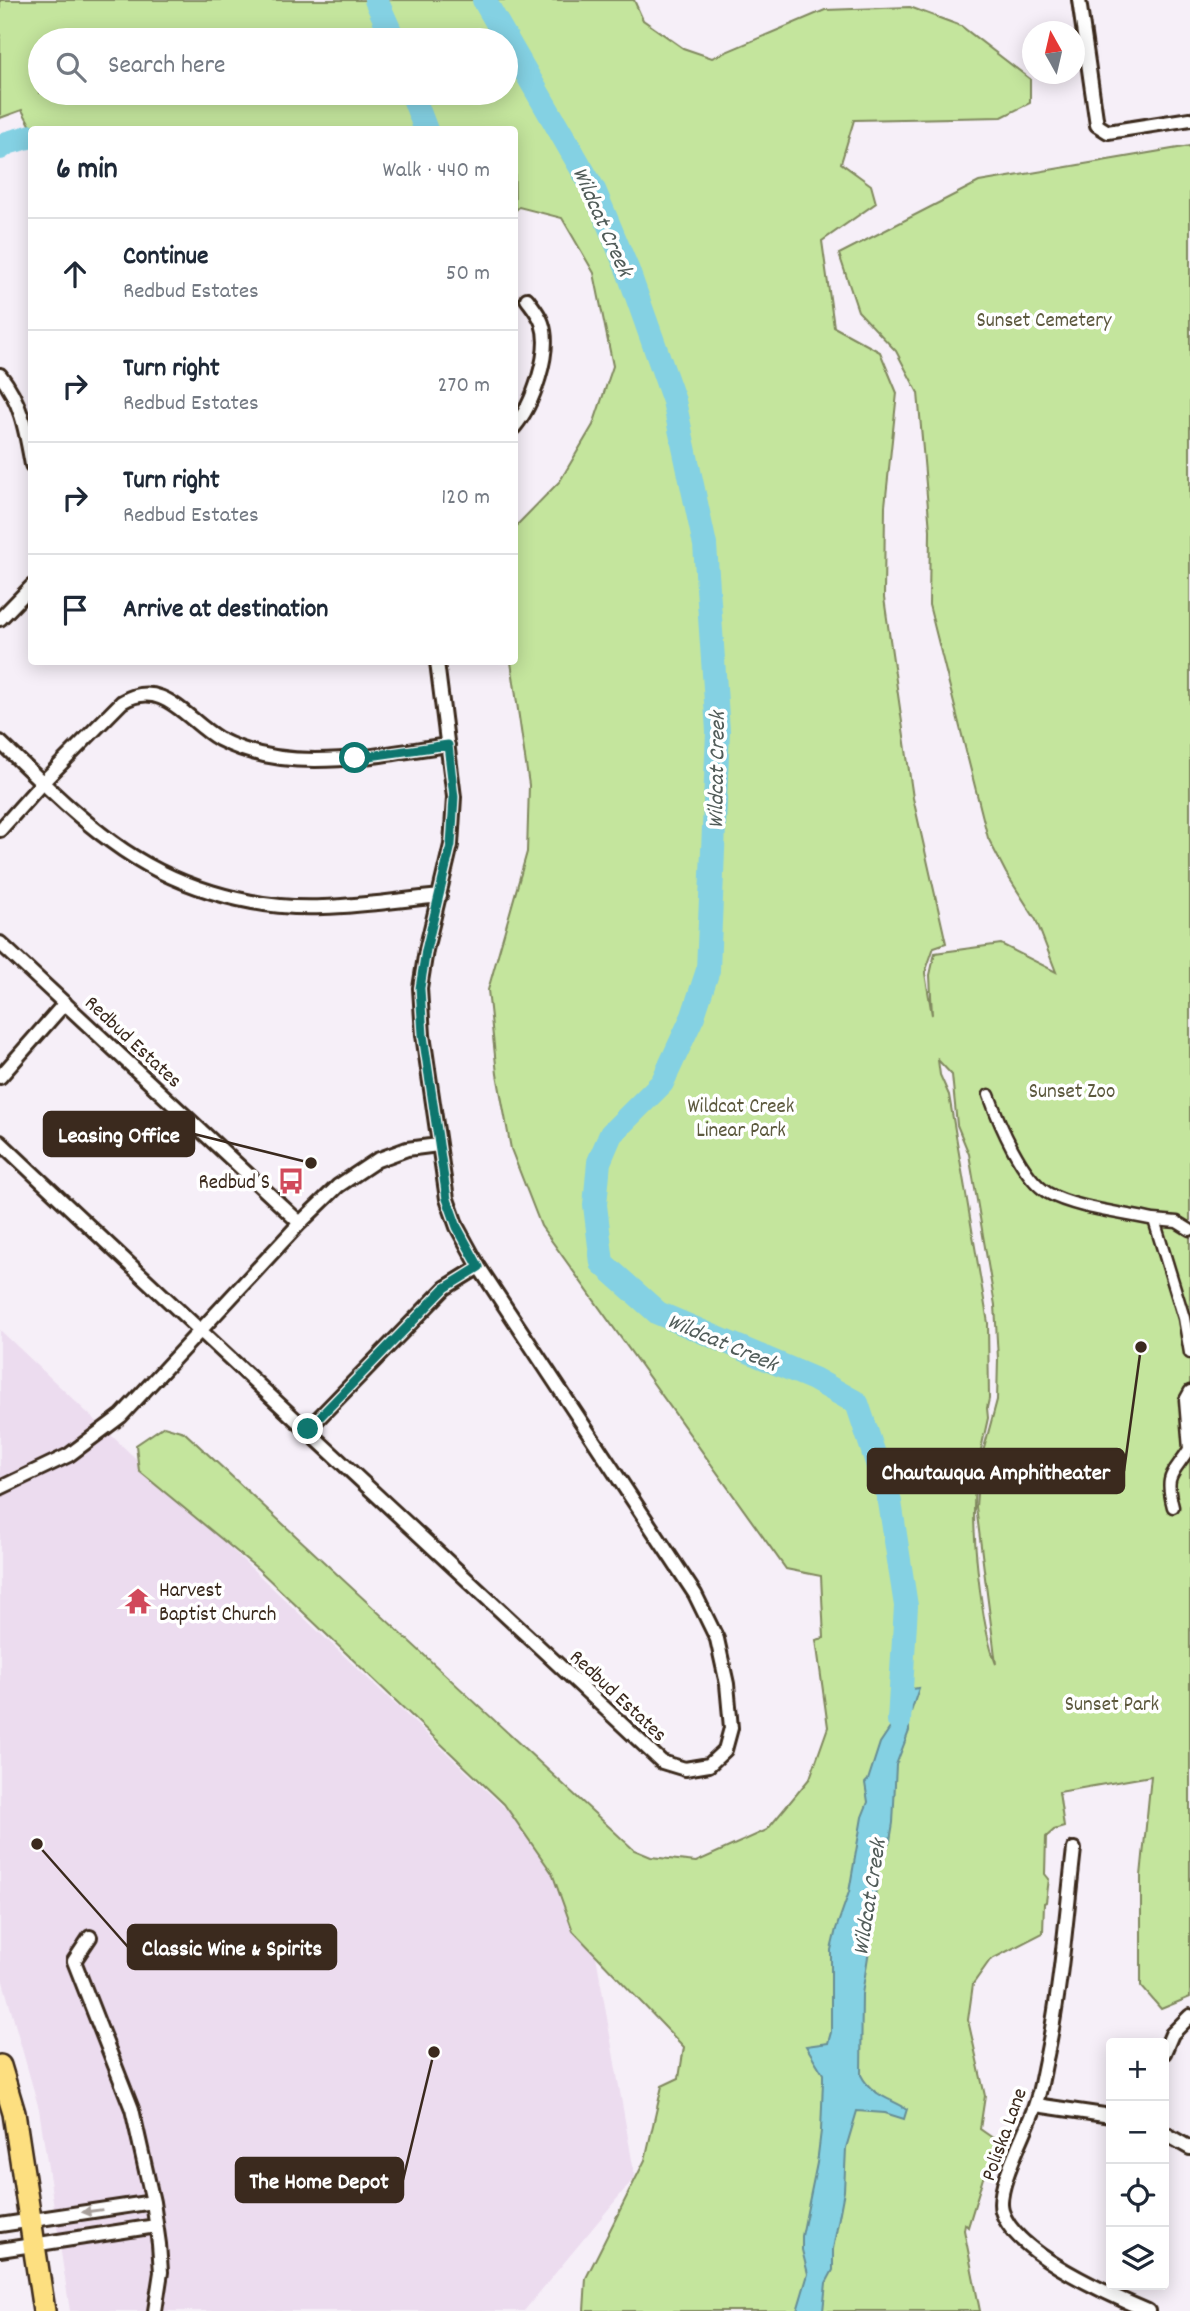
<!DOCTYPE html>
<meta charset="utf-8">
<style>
:root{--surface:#fff;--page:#f2f2f3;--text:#1f2937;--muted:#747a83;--line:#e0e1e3}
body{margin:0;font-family:Dekko,sans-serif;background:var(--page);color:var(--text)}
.controls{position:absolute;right:21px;bottom:21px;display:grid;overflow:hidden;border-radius:7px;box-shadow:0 4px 18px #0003}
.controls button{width:63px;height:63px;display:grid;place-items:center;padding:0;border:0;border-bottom:2px solid var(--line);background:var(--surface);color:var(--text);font:35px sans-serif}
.compass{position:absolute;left:1022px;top:21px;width:63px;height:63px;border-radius:50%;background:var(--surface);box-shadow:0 4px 18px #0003;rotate:352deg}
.stop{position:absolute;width:21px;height:21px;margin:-16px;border:5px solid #0f766e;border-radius:50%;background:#fff}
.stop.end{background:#0f766e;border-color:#fff;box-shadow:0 2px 7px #0008}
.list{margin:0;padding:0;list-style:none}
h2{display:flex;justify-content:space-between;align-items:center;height:91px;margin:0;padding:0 28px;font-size:30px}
h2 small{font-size:23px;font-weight:400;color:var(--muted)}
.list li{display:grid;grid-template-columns:46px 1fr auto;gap:21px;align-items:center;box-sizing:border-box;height:112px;padding:0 28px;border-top:2px solid var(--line)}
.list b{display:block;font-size:26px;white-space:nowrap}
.list p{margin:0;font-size:23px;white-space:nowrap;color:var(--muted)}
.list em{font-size:23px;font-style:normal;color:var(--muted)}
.icon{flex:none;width:38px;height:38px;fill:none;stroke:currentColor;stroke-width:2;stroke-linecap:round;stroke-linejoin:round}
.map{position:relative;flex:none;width:1190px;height:2311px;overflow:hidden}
.search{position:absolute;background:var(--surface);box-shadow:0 4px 18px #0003;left:28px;top:28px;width:490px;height:77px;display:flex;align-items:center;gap:18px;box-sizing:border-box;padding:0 24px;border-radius:38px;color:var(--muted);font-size:26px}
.panel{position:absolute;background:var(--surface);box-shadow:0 4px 18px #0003;left:28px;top:126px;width:490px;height:539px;border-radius:7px}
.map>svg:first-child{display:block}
.built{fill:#ecdcef}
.green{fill:#c4e59d;stroke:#80885e;stroke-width:2;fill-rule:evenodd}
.water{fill:#84d1e3;stroke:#678e94;stroke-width:2}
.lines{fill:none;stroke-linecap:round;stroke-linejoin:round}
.river{stroke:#84d1e3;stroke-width:24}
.pedestrian-casing{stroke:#3b2a1e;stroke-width:15}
.minor-casing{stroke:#3b2a1e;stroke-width:18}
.primary-casing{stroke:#3b2a1e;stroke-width:26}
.pedestrian{stroke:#fff;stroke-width:10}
.minor{stroke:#fff;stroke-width:12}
.primary{stroke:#fddf80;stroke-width:21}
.oneway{fill:#a79f9a}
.route{stroke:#0f766e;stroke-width:9}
.labels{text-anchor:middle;stroke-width:7;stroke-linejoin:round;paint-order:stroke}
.park-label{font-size:21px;fill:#5d593e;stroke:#fff}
.street-label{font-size:21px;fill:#3b2a1e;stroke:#fff}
.poi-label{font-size:21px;fill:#3b2a1e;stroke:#fff;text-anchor:end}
.water-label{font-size:23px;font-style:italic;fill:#515c59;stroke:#fff}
.leader{fill:none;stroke:#3b2a1e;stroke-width:2.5}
.callout-dot{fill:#3b2a1e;stroke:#fff;stroke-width:2.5}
.callout{fill:#3b2a1e;stroke:#3b2a1e;stroke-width:2.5}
.callout-label{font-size:23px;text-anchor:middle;font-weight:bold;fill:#fff}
</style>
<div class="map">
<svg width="1190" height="2311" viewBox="0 0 1190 2311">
<rect width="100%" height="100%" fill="#f6eff8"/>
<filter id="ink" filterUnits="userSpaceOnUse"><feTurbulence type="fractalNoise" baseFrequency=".0143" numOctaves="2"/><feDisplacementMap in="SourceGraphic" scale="14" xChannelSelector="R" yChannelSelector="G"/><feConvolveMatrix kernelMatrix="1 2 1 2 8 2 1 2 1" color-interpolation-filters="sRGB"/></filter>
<g filter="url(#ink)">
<path class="built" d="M0 1330 583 1882 635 2177 524 2311H70L39 2109 0 1971Z"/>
<path class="green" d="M0 0H634L643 20 683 48 712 58 825 10 910 7 961 26 1030 79V103L1002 117 854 120 841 163 871 185 876 203 822 241 834 327 880 352 897 393 885 506 884 598 913 798 946 943 934 947 925 973 932 1015 930 975 935 953 1001 944 1056 972 1036 920 1006 873 988 838 929 605 930 530 918 393 896 351 858 311 839 254 979 182 1190 146V1997L1161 2009 1141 1986V1876L1151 1776 1059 1792 1064 1827 1054 1830 1046 1837 1045 1874 1049 1879 1046 1902 1044 1903 1043 1933 990 1960 973 1984 968 2020 985 2096 980 2129 1000 2143 983 2178 968 2227 965 2224 964 2230 980 2311H584L586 2278 645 2160 662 2086 679 2078 684 2047 573 1931 552 1873 504 1804 258 1569 139 1471 136 1445 164 1426 184 1432 634 1850 651 1857 696 1862 767 1830 810 1778 828 1727 816 1640 824 1638 821 1576 786 1569 541 1226 511 1149 497 1074 488 990 527 852 529 785 511 662H514L515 527 560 481 593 425 613 366 594 273 562 218 519 207 515 211 514 130H33L22 110 0 118ZM40 40H506V93H40ZM938 1060 952 1075 957 1125 969 1154 995 1305 998 1359 997 1400 979 1467 976 1507 996 1664C981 1628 971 1527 975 1487 977 1464 983 1441 988 1418L987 1408 989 1399 988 1323 949 1095 940 1075Z"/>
<path class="water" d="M919 1688 909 1718V1731L896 1765 893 1823 890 1841 878 1864 872 1932 862 1994 861 2075C871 2095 889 2098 907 2109L904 2119 885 2113 857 2111 846 2148 844 2191 833 2249V2270L826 2283 823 2311H797L808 2274 802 2250V2236L817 2163 821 2131 823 2081V2074L806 2046 828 2043 831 2032V1950L836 1929 849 1892 862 1817 868 1802 865 1783 868 1780 880 1743 890 1728 894 1691Z"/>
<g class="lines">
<path class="river" d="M376 0 394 40
M484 0 594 190 628 271 674 401 705 545 718 731 708 970 693 1016 662 1083 611 1134 599 1162 595 1205 602 1263 658 1313 814 1379 857 1403 890 1502 906 1606 899 1721
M412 93 426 130
M0 148 7 143 32 136"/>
<g class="pedestrian-casing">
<path id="pedestrian" d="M989 1095C999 1123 1022 1178 1048 1193 1074 1208 1124 1213 1154 1220L1184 1318 1190 1353
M1154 1220 1177 1222 1190 1230
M1173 1507C1164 1473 1173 1475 1189 1449L1185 1400 1190 1391"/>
</g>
<g class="minor-casing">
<path id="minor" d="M1079 0 1097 125 1108 132 1190 119
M0 375C22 403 26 432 32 465
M514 427C533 405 552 351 542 323 539 314 532 306 527 299
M0 619 32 586
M0 742C36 776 71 812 112 842 171 886 249 910 323 907 362 906 401 900 440 896
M0 830 42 783 122 702C163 677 187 721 219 739 289 776 374 755 448 745
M0 943 300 1223
M0 1077 65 1003
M0 1142C219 1350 442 1555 662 1762L685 1769 709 1765 725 1750 731 1728 727 1684 717 1639 695 1594 479 1267 457 1227 447 1199 423 1035 420 988 426 950 451 845 454 797 437 662
M308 1429 445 1288 479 1267
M0 1488 69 1455 121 1416 300 1223 338 1186 377 1160 407 1149 438 1145
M1074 1849C1066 1918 1061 1987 1047 2055 1043 2072 1041 2090 1035 2106 1027 2131 995 2188 1002 2211 1014 2253 1110 2295 1148 2311
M90 1937 74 1961 132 2109 153 2202 159 2244 161 2272 155 2311
M1164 2053 1172 2034 1190 2016
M1036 2105 1111 2116
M1164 2133 1190 2148
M0 2225 153 2202
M0 2250 156 2226"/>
</g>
<g class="primary-casing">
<path id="primary" d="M0 2066 14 2113 44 2311"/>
</g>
<use href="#pedestrian" class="pedestrian"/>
<use href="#minor" class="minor"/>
<use href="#primary" class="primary"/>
</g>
<defs><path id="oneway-solid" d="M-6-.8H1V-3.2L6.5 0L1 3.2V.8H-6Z" transform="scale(1.75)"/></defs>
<use class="oneway" href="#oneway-solid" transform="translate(92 2211) rotate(172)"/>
</g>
<g class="lines" filter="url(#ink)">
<path class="route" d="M308 1429 445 1288 479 1267 457 1227 447 1199 423 1035 420 988 426 950 451 845 454 797 448 745 355 758"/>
</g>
<defs>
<g id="bus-bare" transform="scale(2.1)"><path d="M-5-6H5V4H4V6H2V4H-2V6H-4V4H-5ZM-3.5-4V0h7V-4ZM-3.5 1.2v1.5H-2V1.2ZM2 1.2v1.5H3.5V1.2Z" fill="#d1495b" stroke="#fff" stroke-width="2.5" paint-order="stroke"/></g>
<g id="temple-bare" transform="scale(2.1)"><path d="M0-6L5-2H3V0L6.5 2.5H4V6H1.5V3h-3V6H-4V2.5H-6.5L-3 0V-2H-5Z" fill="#d1495b" stroke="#fff" stroke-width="2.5" paint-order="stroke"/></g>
</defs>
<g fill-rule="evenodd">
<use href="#bus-bare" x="291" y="1181"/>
<use href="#temple-bare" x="138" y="1601"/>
</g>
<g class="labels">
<g class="park-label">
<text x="1044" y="326">Sunset Cemetery</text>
<text x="1072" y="1097">Sunset Zoo</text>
<text x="741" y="1112">Wildcat Creek<tspan x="741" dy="24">Linear Park</tspan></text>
<text x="1112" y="1710">Sunset Park</text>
</g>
<g class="street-label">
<text transform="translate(134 1041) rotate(43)" y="7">Redbud Estates</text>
<text transform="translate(619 1695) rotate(43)" y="7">Redbud Estates</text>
<text transform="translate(1003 2134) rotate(-70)" y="7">Poliska Lane</text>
</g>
<g class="poi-label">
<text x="270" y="1188">Redbud S</text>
<text x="159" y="1596" text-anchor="start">Harvest<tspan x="159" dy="24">Baptist Church</tspan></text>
</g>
<g class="water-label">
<text transform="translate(604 221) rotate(66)" y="8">Wildcat Creek</text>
<text transform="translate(715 770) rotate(-89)" y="8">Wildcat Creek</text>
<text transform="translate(723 1341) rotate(23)" y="8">Wildcat Creek</text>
<text transform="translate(868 1897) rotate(-81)" y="8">Wildcat Creek</text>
</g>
</g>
<path class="leader" d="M311 1163L194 1134M1141 1347L1124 1471M37 1844L128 1947M434 2052L403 2180"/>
<g class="callout-dot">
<circle cx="311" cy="1163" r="7"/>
<circle cx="1141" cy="1347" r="7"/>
<circle cx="37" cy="1844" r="7"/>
<circle cx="434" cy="2052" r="7"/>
</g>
<g class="callout">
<rect x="44" y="1112" width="150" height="44" rx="7"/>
<rect x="868" y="1449" width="256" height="44" rx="7"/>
<rect x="128" y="1925" width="208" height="44" rx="7"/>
<rect x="236" y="2158" width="167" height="44" rx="7"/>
</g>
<g class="callout-label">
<text x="119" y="1142">Leasing Office</text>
<text x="996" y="1479">Chautauqua Amphitheater</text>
<text x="232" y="1955">Classic Wine &amp; Spirits</text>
<text x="319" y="2188">The Home Depot</text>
</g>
</svg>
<div class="controls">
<button>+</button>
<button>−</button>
<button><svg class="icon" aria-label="locate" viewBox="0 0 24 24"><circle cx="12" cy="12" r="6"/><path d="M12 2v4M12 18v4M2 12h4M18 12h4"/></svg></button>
<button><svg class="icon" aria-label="layers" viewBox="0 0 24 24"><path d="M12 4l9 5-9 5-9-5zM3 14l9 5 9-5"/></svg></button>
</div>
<svg class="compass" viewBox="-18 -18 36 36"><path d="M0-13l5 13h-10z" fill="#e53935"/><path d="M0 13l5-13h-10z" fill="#747a83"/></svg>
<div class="stop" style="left:355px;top:758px"></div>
<div class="stop end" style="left:308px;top:1429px"></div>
<div class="search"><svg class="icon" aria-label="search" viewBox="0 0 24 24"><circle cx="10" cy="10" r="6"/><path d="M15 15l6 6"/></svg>Search here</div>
<section class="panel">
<h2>6 min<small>Walk · 440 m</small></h2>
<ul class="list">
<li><svg class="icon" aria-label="ahead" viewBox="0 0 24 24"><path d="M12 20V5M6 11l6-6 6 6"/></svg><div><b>Continue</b><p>Redbud Estates</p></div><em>50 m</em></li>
<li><svg class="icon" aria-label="right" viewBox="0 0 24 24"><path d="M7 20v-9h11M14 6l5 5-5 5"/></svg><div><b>Turn right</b><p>Redbud Estates</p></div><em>270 m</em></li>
<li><svg class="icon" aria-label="right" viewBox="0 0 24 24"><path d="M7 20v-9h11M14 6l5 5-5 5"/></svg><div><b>Turn right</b><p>Redbud Estates</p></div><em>120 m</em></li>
<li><svg class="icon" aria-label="arrive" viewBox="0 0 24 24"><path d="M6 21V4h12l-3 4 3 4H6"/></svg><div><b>Arrive at destination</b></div></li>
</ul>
</section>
</div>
